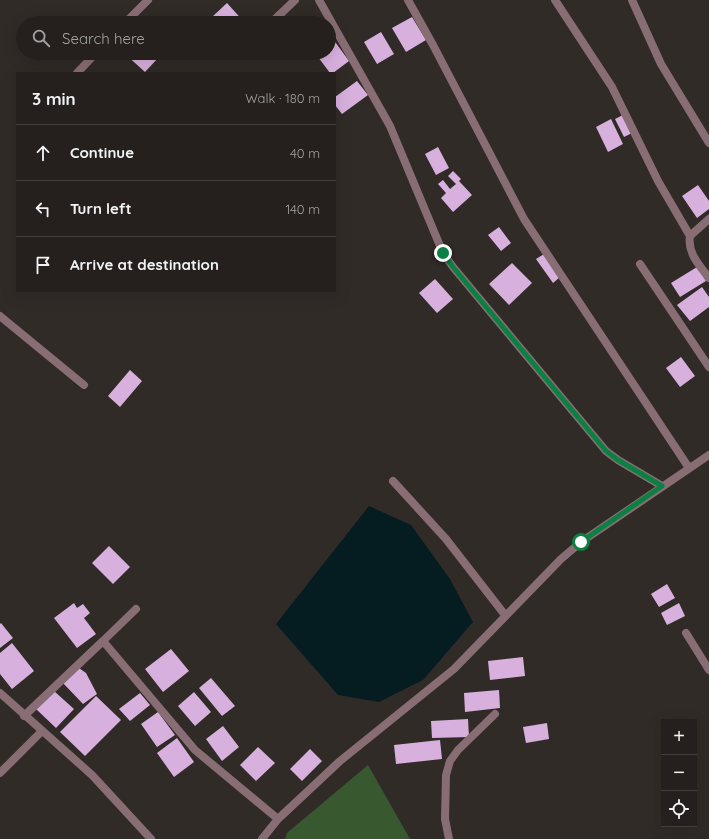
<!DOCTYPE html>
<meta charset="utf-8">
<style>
:root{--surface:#25201d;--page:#312d2a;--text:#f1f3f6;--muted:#a3a3a4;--line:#423e3b}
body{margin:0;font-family:Quicksand,sans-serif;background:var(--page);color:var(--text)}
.controls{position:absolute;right:12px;bottom:12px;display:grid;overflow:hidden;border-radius:0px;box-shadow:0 4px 16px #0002}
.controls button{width:36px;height:36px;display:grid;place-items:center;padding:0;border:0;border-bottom:1px solid var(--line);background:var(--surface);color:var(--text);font:20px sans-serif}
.stop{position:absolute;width:12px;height:12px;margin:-9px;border:3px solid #0b8043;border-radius:50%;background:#fff}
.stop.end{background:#0b8043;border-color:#fff;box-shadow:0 1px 4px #0008}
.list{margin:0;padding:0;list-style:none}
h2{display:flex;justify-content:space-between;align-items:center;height:52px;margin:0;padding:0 16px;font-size:17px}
h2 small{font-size:13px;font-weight:400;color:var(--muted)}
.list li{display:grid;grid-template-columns:26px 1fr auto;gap:12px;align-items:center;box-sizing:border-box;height:56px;padding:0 16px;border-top:1px solid var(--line)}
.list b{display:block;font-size:15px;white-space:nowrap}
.list em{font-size:13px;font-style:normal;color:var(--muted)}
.icon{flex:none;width:22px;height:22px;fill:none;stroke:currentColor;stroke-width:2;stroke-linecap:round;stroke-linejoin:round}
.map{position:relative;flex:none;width:709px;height:839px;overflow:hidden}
.search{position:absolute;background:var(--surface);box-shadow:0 4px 16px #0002;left:16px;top:16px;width:320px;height:44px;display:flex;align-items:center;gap:10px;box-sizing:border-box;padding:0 14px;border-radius:22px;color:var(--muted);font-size:15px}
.panel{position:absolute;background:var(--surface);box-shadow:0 4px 16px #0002;left:16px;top:72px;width:320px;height:220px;border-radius:0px}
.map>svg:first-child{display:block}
.green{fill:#385830}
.water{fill:#051c20}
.building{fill:#d8b0de}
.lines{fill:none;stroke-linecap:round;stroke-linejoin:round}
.lane{stroke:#886e74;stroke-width:8}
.street{stroke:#886e74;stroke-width:8}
.route{stroke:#0b8043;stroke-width:5}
</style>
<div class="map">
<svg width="709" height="839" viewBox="0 0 709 839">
<rect width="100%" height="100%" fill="#312b27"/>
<path class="green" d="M368 765 410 839H285L287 833Z"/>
<path class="water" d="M369 506 411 525 450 579 473 622 423 680 379 702 338 695 276 624Z"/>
<path class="building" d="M227 3 245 23H217L212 17Z
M412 17 426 40 406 52 392 28Z
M381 32 394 54 377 64 364 42Z
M333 39 349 61 333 73H330L315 53H329V42Z
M124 53H155L159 57 145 72Z
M357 81 368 95 342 114 335 105V97Z
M625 114 634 132 624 137 615 119Z
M611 119 623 144 608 152 596 127Z
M438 147 449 168 436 175 425 154Z
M453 171 461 179 459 181 472 195 453 212 441 198 446 193 438 184 443 180 450 189 456 184 448 176Z
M698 185 709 201V209L697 218 682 196Z
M499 227 511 243 501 251 488 235Z
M544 254 560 277 553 283 536 259Z
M512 263 532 283 509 305 489 284Z
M697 267 706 281 680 297 671 283Z
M435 279 453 299 437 313 419 293Z
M702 287 709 297V307L690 321 677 305Z
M681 357 695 376 680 387 666 368Z
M130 370 142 381 120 407 108 396Z
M109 546 130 567 113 584 92 563Z
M667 584 675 598 659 607 651 594Z
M74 603 77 608 83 604 90 613 84 618 96 634 77 648 54 618Z
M679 603 685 616 667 625 661 613Z
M1 623 13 638 0 648V624Z
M12 643 34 671 12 689 0 674V653Z
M171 649 189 671 163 692 145 669Z
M523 657 525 676 490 680 488 661Z
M79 668 86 673 97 694 83 704 63 683Z
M211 678 235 706 222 716 199 688Z
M499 690 500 708 465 712 464 693Z
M54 691 74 709 56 728 36 709Z
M194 692 211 712 195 726 178 706Z
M140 693 150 705 130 721 119 709Z
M96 696 121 720 85 756 60 732Z
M158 712 175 735 157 747 141 724Z
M468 719 469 737 432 738 431 721Z
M547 723 549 739 526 743 523 727Z
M223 726 239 747 222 761 206 739Z
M177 738 194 762 174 777 157 753Z
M440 740 442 759 396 764 394 745Z
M258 747 275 763 256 781 240 765Z
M310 749 322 761 302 781 290 769Z"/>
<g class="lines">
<path class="lane" d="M686 633 709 670
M449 839 445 819 446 775 450 761 458 750 495 714"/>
<path class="street" d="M319 0 390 126 443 253 453 267 606 451 618 460 662 486
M408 0 433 45 524 219 689 468
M555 0 612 87 658 181 690 236C687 253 700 266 709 278
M632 0 661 64 709 143
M125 23 148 0
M271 23 295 0
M77 73 96 53
M690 236 709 219
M640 264 709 367
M0 316 84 385
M393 481 446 539 505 615
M103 641 136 609
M0 693 92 775 151 839
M24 716 103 641 195 750 278 819
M0 773 42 731
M262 839 278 819 340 761 454 669 561 559 581 542 709 455"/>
</g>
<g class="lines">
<path class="route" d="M443 253 453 267 606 451 618 460 662 486 581 542"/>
</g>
</svg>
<div class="controls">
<button>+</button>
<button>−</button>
<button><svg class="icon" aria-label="locate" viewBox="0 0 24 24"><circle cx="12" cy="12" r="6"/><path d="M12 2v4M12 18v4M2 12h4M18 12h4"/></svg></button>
</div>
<div class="stop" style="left:581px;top:542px"></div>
<div class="stop end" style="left:443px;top:253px"></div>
<div class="search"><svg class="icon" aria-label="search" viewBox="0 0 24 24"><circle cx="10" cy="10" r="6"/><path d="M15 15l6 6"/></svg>Search here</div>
<section class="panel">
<h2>3 min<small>Walk · 180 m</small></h2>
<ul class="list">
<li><svg class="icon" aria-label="ahead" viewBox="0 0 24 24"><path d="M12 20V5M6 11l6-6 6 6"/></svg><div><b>Continue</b></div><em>40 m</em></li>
<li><svg class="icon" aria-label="left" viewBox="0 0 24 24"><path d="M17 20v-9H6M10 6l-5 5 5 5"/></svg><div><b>Turn left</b></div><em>140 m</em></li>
<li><svg class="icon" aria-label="arrive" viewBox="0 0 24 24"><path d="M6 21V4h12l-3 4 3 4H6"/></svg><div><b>Arrive at destination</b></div></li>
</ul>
</section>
</div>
